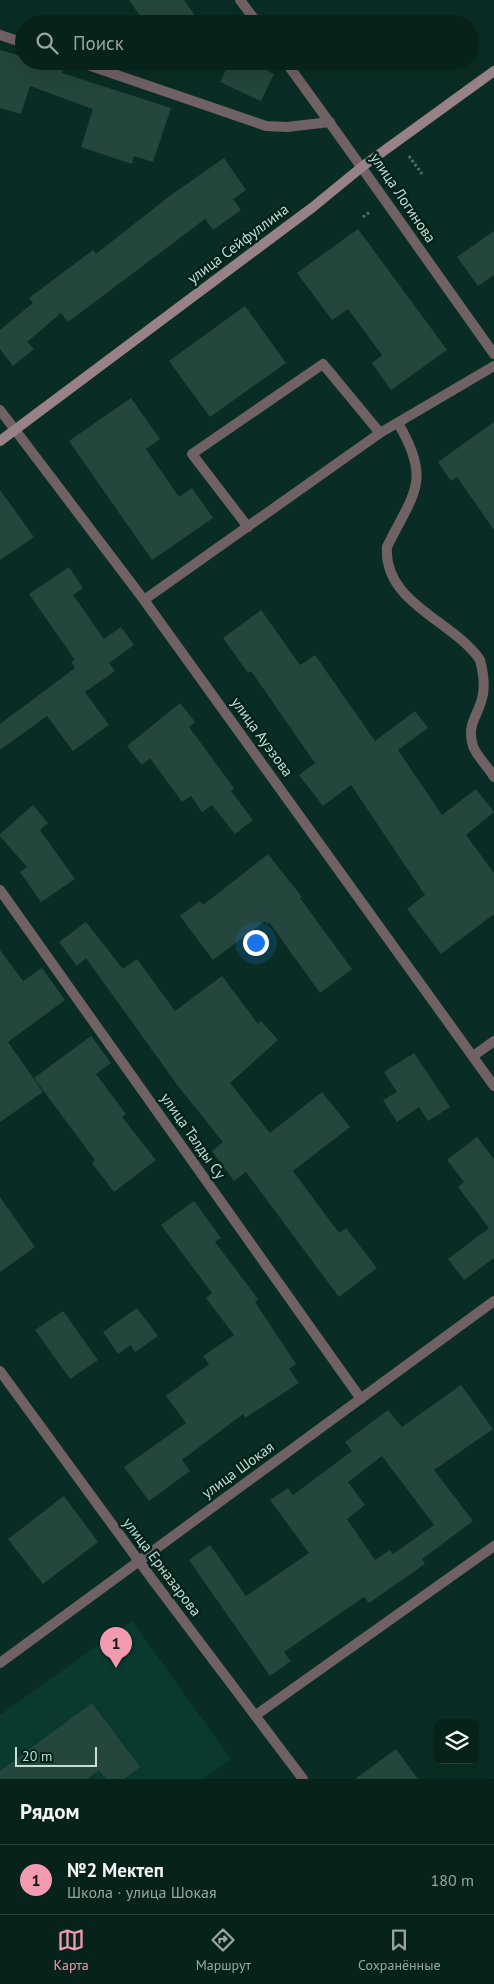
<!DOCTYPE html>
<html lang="ru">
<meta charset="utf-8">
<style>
:root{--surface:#07221b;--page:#152f28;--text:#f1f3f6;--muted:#98a4a3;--line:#283f3a;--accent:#f29ab0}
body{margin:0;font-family:"PT Sans",sans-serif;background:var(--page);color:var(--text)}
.controls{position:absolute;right:15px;bottom:15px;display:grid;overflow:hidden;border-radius:8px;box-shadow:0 5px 20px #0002}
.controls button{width:45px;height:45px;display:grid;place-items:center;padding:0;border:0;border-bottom:1px solid var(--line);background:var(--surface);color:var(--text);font:25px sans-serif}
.scale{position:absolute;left:15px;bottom:12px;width:82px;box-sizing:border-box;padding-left:5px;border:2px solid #c9dcd6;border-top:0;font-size:14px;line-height:18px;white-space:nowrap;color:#c9dcd6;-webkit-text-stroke:4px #00231b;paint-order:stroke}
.you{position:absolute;left:255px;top:942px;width:18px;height:18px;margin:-12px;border:4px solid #fff;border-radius:50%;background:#1a73e8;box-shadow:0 0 0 8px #1a73e833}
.badge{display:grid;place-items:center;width:32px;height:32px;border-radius:50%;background:var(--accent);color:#111;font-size:16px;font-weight:700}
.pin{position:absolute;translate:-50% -41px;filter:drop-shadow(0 1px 2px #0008)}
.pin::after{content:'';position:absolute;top:26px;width:18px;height:15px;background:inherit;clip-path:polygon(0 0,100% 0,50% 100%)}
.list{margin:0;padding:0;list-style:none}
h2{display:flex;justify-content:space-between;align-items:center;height:65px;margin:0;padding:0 20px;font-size:21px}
h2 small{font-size:16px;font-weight:400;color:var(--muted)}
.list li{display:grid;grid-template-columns:32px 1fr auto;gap:15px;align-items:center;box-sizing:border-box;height:70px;padding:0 20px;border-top:1px solid var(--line)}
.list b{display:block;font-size:19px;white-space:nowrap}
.list p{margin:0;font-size:16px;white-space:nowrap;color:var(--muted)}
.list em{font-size:16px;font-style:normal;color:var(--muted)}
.icon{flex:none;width:28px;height:28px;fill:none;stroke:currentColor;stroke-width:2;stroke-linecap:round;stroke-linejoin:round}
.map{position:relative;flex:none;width:494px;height:1779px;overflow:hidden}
.search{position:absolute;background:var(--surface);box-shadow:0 5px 20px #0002;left:15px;right:15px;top:15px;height:55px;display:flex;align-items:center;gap:12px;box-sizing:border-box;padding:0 18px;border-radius:28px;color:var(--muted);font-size:19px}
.sheet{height:135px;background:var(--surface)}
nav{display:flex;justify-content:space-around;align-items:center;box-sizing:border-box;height:70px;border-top:1px solid var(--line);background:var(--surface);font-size:14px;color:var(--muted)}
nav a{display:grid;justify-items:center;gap:2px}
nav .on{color:var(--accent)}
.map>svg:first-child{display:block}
.built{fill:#09392f}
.building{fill:#24463d;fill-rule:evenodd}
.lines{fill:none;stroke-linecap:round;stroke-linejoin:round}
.path{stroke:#516f67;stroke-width:3;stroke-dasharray:2.5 2.5;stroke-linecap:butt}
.street{stroke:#706164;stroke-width:10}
.secondary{stroke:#998287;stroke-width:10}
.labels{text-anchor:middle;stroke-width:5;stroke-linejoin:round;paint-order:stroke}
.street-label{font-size:15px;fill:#c9dcd6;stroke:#00231b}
</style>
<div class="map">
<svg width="494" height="1779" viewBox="0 0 494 1779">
<rect width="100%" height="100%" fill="#092d24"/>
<path class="built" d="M132 1621 231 1759 203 1779H0V1715Z"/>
<path class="building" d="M129 0H184L201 24H146Z
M0 50 24 57V61H36L63 70 62 73 171 108 153 162 134 156 132 164 81 147 93 109 30 86 21 114 0 108Z
M230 61H248L274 74 261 101 220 82Z
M224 158 246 190 233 199 241 210 213 230 205 219 68 322 61 313 27 342 34 349 13 366 0 349V330L33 303 29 298 93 250 96 254 171 195Z
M358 229 447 350 391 390 372 363 382 355 348 309 332 320 297 273Z
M494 231V275L478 286 457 257Z
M245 306 286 363 210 417 169 361Z
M131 398 160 439 146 449 179 497 192 488 213 518 152 560 69 441Z
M494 422V530L457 477 451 481 438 462Z
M0 490 34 537 0 560Z
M69 567 83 588 73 595 104 639 121 627 134 645 109 663 115 671 85 692 109 725 73 751 47 716 0 750V724L75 668 71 662 75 660 29 594Z
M261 610 300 665 315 655 375 741 415 711 428 728 398 750 442 815 476 789 494 812 466 835 494 873V914L441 954 407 909 425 895 351 785 323 806 299 775 315 763 251 671 248 673 223 638Z
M180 703 195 722 189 727 234 788 231 791 253 820 235 834 212 805 202 812 191 796 182 802 150 758 142 765 127 746Z
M33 805 48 823 40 830 75 879 41 902 20 872 27 867 0 836V834Z
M268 854 302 897 300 898 352 969 320 993 269 922 267 924 265 921 213 960 180 916 200 901 203 905Z
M86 922 123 969 137 959 175 1011 222 976 258 1024 261 1021 278 1040 230 1083 270 1133 322 1092 350 1127 293 1171 339 1233 346 1228 377 1268 339 1297 246 1172 234 1181 212 1151 223 1142 178 1086 86 958 77 966 59 942Z
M0 950 23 981 42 968 65 1000 8 1042 43 1092 0 1122Z
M91 1036 111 1063 96 1074 126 1114 122 1117 156 1160 114 1192 92 1163 95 1160 34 1078Z
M414 1053 450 1107 428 1121 419 1107 397 1122 383 1100 397 1092 384 1072Z
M477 1137 494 1159V1258L464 1280 448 1259 489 1228 458 1187 464 1182 447 1160Z
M0 1197 35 1247 0 1272Z
M194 1201 221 1238 215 1242 258 1299 255 1302 296 1364 289 1369 299 1383 245 1418 243 1414 182 1460 190 1471 149 1501 124 1467 186 1423 166 1396 209 1364 203 1356 234 1335 206 1298 212 1293 161 1225Z
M137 1308 158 1336 135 1352 131 1345 118 1354 103 1332Z
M63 1311 98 1360 70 1379 35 1330Z
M461 1385 493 1429 434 1470 473 1521 422 1559 425 1564 369 1603 364 1597 284 1652 291 1661 270 1676 189 1560 210 1545 246 1596 309 1553 270 1500 288 1488 293 1495 352 1451 345 1442 388 1410 402 1427ZM382 1456 434 1525 393 1554 390 1550 375 1560 347 1519 365 1505 348 1482Z
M64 1496 98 1542 43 1584 8 1539Z
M92 1703 140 1767 124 1779H106L99 1770 87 1779H0V1771Z
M396 1749 418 1779H355Z"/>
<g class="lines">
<path class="path" d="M409 156 422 174
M363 217 371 211"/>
<path class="street" d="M240 0 258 24
M0 35 24 43
M76 61 266 126 287 127 330 122
M285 61C356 158 424 256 494 354
M0 410 144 600 494 1086
M398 423C432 481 414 492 387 547 383 603 454 621 480 660 494 712 463 713 473 746 475 754 489 768 494 777
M248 527 192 454 323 364 380 433
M144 600 380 433 494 366
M0 890 361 1399
M473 1056 494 1041
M0 1371 152 1579 303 1779
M0 1663 494 1301
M256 1715 494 1546"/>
<path class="secondary" d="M0 441 313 207 363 166 494 71"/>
</g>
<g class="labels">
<g class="street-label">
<text transform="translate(403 198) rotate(56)" y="5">улица Логинова</text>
<text transform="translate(238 244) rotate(-37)" y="5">улица Сейфуллина</text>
<text transform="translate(262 737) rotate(54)" y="5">улица Ауэзова</text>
<text transform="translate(193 1136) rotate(55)" y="5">улица Талды Су</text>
<text transform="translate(238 1470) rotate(-36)" y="5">улица Шокая</text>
<text transform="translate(162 1567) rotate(53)" y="5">улица Ерназарова</text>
</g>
</g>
</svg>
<div class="controls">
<button><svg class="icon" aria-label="layers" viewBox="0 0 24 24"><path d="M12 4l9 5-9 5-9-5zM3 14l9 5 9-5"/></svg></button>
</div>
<div class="scale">20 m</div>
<div class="you"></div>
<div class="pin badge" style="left:116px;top:1668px">1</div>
<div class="search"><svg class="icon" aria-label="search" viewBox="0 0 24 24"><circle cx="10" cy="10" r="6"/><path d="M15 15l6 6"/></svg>Поиск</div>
</div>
<section class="sheet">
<h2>Рядом<small></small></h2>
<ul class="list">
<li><span class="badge">1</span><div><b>№2 Мектеп</b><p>Школа · улица Шокая</p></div><em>180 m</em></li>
</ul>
</section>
<nav>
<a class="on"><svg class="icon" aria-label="map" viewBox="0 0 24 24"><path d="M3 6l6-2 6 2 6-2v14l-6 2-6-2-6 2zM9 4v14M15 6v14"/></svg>Карта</a>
<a><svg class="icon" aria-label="directions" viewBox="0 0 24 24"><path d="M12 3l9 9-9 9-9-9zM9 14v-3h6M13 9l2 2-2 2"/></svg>Маршрут</a>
<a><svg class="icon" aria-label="saved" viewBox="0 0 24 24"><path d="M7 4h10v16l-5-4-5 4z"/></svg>Сохранённые</a>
</nav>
